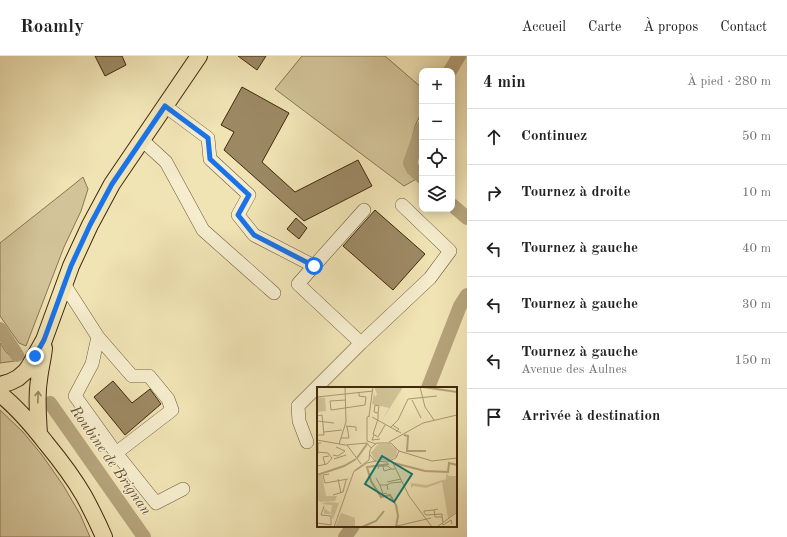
<!DOCTYPE html>
<html lang="fr">
<meta charset="utf-8">
<style>
:root{--surface:#fff;--page:#f6f6f6;--text:#222;--muted:#767676;--line:#e0e0e0}
body{margin:0;font-family:"Old Standard TT",serif;background:var(--page);color:var(--text)}
.controls{position:absolute;right:12px;top:12px;display:grid;overflow:hidden;border-radius:8px;box-shadow:0 2px 10px #0003}
.controls button{width:36px;height:36px;display:grid;place-items:center;padding:0;border:0;border-bottom:1px solid var(--line);background:var(--surface);color:var(--text);font:20px sans-serif}
.stop{position:absolute;width:12px;height:12px;margin:-9px;border:3px solid #1a73e8;border-radius:50%;background:#fff}
.stop.end{background:#1a73e8;border-color:#fff;box-shadow:0 1px 4px #0008}
.list{margin:0;padding:0;list-style:none}
h2{display:flex;justify-content:space-between;align-items:center;height:52px;margin:0;padding:0 16px;font-size:17px}
h2 small{font-size:13px;font-weight:400;color:var(--muted)}
.list li{display:grid;grid-template-columns:26px 1fr auto;gap:12px;align-items:center;box-sizing:border-box;height:56px;padding:0 16px;border-top:1px solid var(--line)}
.list b{display:block;font-size:15px;white-space:nowrap}
.list p{margin:0;font-size:13px;white-space:nowrap;color:var(--muted)}
.list em{font-size:13px;font-style:normal;color:var(--muted)}
.icon{flex:none;width:22px;height:22px;fill:none;stroke:currentColor;stroke-width:2;stroke-linecap:round;stroke-linejoin:round}
.map{position:relative;flex:none;width:467px;height:481px;overflow:hidden}
header{display:flex;align-items:center;gap:24px;box-sizing:border-box;height:56px;padding:0 20px;background:var(--surface);border-bottom:1px solid var(--line)}
header strong{font-size:19px}
nav{display:flex;gap:22px;margin-inline-start:auto;font-size:14px}
main{display:flex}
aside{flex:1;background:var(--surface)}
.map>svg:first-child{display:block}
.green{fill:#d2c398;stroke:#8a7652}
.lines{fill:none;stroke-linecap:round;stroke-linejoin:round}
.canal{stroke:#b5a37b;stroke-width:14}
.building{fill:#9c8964;stroke:#42280d}
.minor-casing{stroke:#6e5737;stroke-width:14}
.major-casing{stroke:#42280d;stroke-width:18}
.minor{stroke:#f5edce;stroke-width:13}
.major{stroke:#f0e3b4;stroke-width:16}
.oneway{stroke:#998660}
.route{stroke:#1a73e8;stroke-width:5}
.labels{text-anchor:middle;stroke-width:3;stroke-linejoin:round;paint-order:stroke}
.water-label{font-size:15px;font-style:italic;fill:#644d2e;stroke:#f5edce}
.inset-river{fill:none;stroke:#b5a37b;stroke-width:2}
.inset-road{fill:none;stroke:#aa9871;stroke-width:1}
.view{fill:#0f766e;fill-opacity:0.15;stroke:#0f766e;stroke-width:2}
.inset-edge{fill:none;stroke:#42280d;stroke-width:2}
</style>
<header>
<strong>Roamly</strong>
<nav><a>Accueil</a><a>Carte</a><a>À propos</a><a>Contact</a></nav>
</header>
<main>
<div class="map">
<svg width="467" height="481" viewBox="0 0 467 481">
<rect width="100%" height="100%" fill="#f0e3b4"/>
<filter id="stains"><feTurbulence type="fractalNoise" baseFrequency=".005" numOctaves="4"/><feColorMatrix values="0 0 0 0 .2 0 0 0 0 .09 0 0 0 0 .02 0 0 0 .5 -.17"/></filter>
<radialGradient id="worn" r=".72"><stop offset=".6" stop-color="#630" stop-opacity="0"/><stop offset="1" stop-color="#630" stop-opacity=".3"/></radialGradient>
<path class="green" d="M302 0H385L422 32V55L415 70 407 104 409 114 418 122 404 130 275 33Z
M83 121 88 133 81 155 64 191 26 290 19 287 0 260V187L72 130Z
M0 287 6 296 15 305 0 307Z
M0 354 23 376 42 399 63 429 80 458 90 481H0Z"/>
<g class="lines">
<path class="canal" d="M450 15 459 0
M422 72 410 107 413 113 422 121
M452 149 467 162
M0 273 17 299
M428 332 460 250 467 239
M50 347 144 481
M345 481 353 470"/>
</g>
<path class="building" d="M95 0H122L126 9 105 20Z
M238 0H266L257 14Z
M242 31 289 57 262 106 295 136 358 104 372 130 304 165 224 94 234 76 221 69Z
M375 154 425 198 393 234 343 190Z
M296 162 307 172 299 183 287 173Z
M113 325 132 347 150 333 161 348 125 379 94 341Z"/>
<g class="lines">
<g class="minor-casing">
<path id="minor" d="M165 50 208 82 210 103 249 139 238 159 254 179 314 210 364 154
M142 84 166 106 203 174 274 237
M64 228 98 281 92 308 75 340 116 397 156 447 183 433
M98 281 132 320H149L168 343 172 354 116 397
M361 287 430 222 450 195 402 149
M307 386 299 365 298 350 361 287 298 228 314 210"/>
</g>
<g class="major-casing">
<path id="major" d="M0 329 10 326 18 322 26 315 30 309 44 284 71 210 90 169 112 128 199 0
M0 338C18 352 32 369 46 387 60 404 73 421 84 440 91 453 98 467 104 481
M39 378C38 360 36 342 39 324 40 313 43 303 44 292"/>
</g>
<use href="#minor" class="minor"/>
<use href="#major" class="major"/>
</g>
<defs><path id="oneway-shaft" d="M-6 0H5M1.5-3L5.5 0L1.5 3" fill="none" stroke-width="1.6" stroke-linecap="round" stroke-linejoin="round"/></defs>
<use class="oneway" href="#oneway-shaft" transform="translate(38 341) rotate(-88)"/>
<g class="lines">
<path class="route" d="M35 300 44 284 71 210 90 169 112 128 165 50 208 82 210 103 249 139 238 159 254 179 314 210"/>
</g>
<g class="labels">
<g class="water-label">
<text transform="translate(111 404) rotate(55)" y="5">Roubine de Brignan</text>
</g>
</g>
<g transform="translate(317 331)">
<rect width="140" height="140" fill="#f0e3b4"/>
<path d="M57 0H86L64 35 72 21 55 17 57 6 58 10 60 7ZM0 10 8 11 9 24 0 25ZM61 57H73L80 62V66L67 60 79 65 80 69 71 74 58 73 54 66ZM129 86 132 89H140V124L131 131 125 95 109 101 96 99 94 101V96L110 98 129 92ZM5 87 9 109H20L18 114 3 115 0 112V89ZM10 115 22 116 16 132 14 127H7V121L14 126 15 118 4 117ZM24 126 38 131V140H18Z" fill="#d2c398"/>
<path class="inset-river" d="M106 0 140 5M87 48 91 49 90 64H109M40 71 50 57M77 76 108 84 131 85 132 76 140 78M72 77 50 80 54 94 64 110 73 108 79 118 81 129 79 140M0 88 27 79 39 72M45 140 59 134 67 124"/>
<path class="inset-road" d="M103 0 108 20 117 33M0 10 56 4M29 13 13 14 14 23 48 18 49 10 42 9V5M95 13 104 31M61 26 62 19 58 18 57 25 61 26V32L56 47 61 50 68 38M0 29 5 28 7 48H0M52 29 56 0M53 29 50 30V54L59 57M55 30 84 46M0 34 17 36M75 38 82 42 79 45M29 39 39 40V44M73 41 81 33 91 12 120 9M7 45 25 43M57 48 55 53 63 52M24 51H32L30 39M0 53 28 58 50 56 54 61M72 55 106 36 140 28M22 57 29 35 28 0M30 58 44 77M82 64 115 74 140 71M0 65 11 66 15 71 10 77 0 79M1 67V56H4M16 68 21 69 28 64 19 60M17 72 29 68M75 74 92 109 115 140M8 77 6 70 12 69M66 79 67 84 74 82M61 82 62 79H71L74 82H78M38 84 50 76 59 74M12 87 6 88 8 96 31 92M59 91 63 98H70M21 92 24 106M70 95 84 92M63 98 66 107 70 106M71 103 70 98 74 96 85 95M16 108 26 105 29 93M121 122 117 123 118 130H125L126 135M117 123 107 124V126L109 128 125 127V130M0 136 14 138V129L4 128 7 119M125 136 126 138 134 133 135 137M80 139 114 131M17 140 37 84 52 73 53 63 55 60 60 56H74L82 64 79 71 70 75 58 74 53 68M120 140 140 125"/>
<path class="view" d="M65 69 95 87 77 115 48 97Z"/>
<rect width="140" height="140" class="inset-edge"/>
</g>
<rect width="100%" height="100%" filter="url(#stains)"/>
<rect width="100%" height="100%" fill="url(#worn)"/>
</svg>
<div class="controls">
<button>+</button>
<button>−</button>
<button><svg class="icon" aria-label="locate" viewBox="0 0 24 24"><circle cx="12" cy="12" r="6"/><path d="M12 2v4M12 18v4M2 12h4M18 12h4"/></svg></button>
<button><svg class="icon" aria-label="layers" viewBox="0 0 24 24"><path d="M12 4l9 5-9 5-9-5zM3 14l9 5 9-5"/></svg></button>
</div>
<div class="stop" style="left:314px;top:210px"></div>
<div class="stop end" style="left:35px;top:300px"></div>
</div>
<aside>
<h2>4 min<small>À pied · 280 m</small></h2>
<ul class="list">
<li><svg class="icon" aria-label="ahead" viewBox="0 0 24 24"><path d="M12 20V5M6 11l6-6 6 6"/></svg><div><b>Continuez</b></div><em>50 m</em></li>
<li><svg class="icon" aria-label="right" viewBox="0 0 24 24"><path d="M7 20v-9h11M14 6l5 5-5 5"/></svg><div><b>Tournez à droite</b></div><em>10 m</em></li>
<li><svg class="icon" aria-label="left" viewBox="0 0 24 24"><path d="M17 20v-9H6M10 6l-5 5 5 5"/></svg><div><b>Tournez à gauche</b></div><em>40 m</em></li>
<li><svg class="icon" aria-label="left" viewBox="0 0 24 24"><path d="M17 20v-9H6M10 6l-5 5 5 5"/></svg><div><b>Tournez à gauche</b></div><em>30 m</em></li>
<li><svg class="icon" aria-label="left" viewBox="0 0 24 24"><path d="M17 20v-9H6M10 6l-5 5 5 5"/></svg><div><b>Tournez à gauche</b><p>Avenue des Aulnes</p></div><em>150 m</em></li>
<li><svg class="icon" aria-label="arrive" viewBox="0 0 24 24"><path d="M6 21V4h12l-3 4 3 4H6"/></svg><div><b>Arrivée à destination</b></div></li>
</ul>
</aside>
</main>
